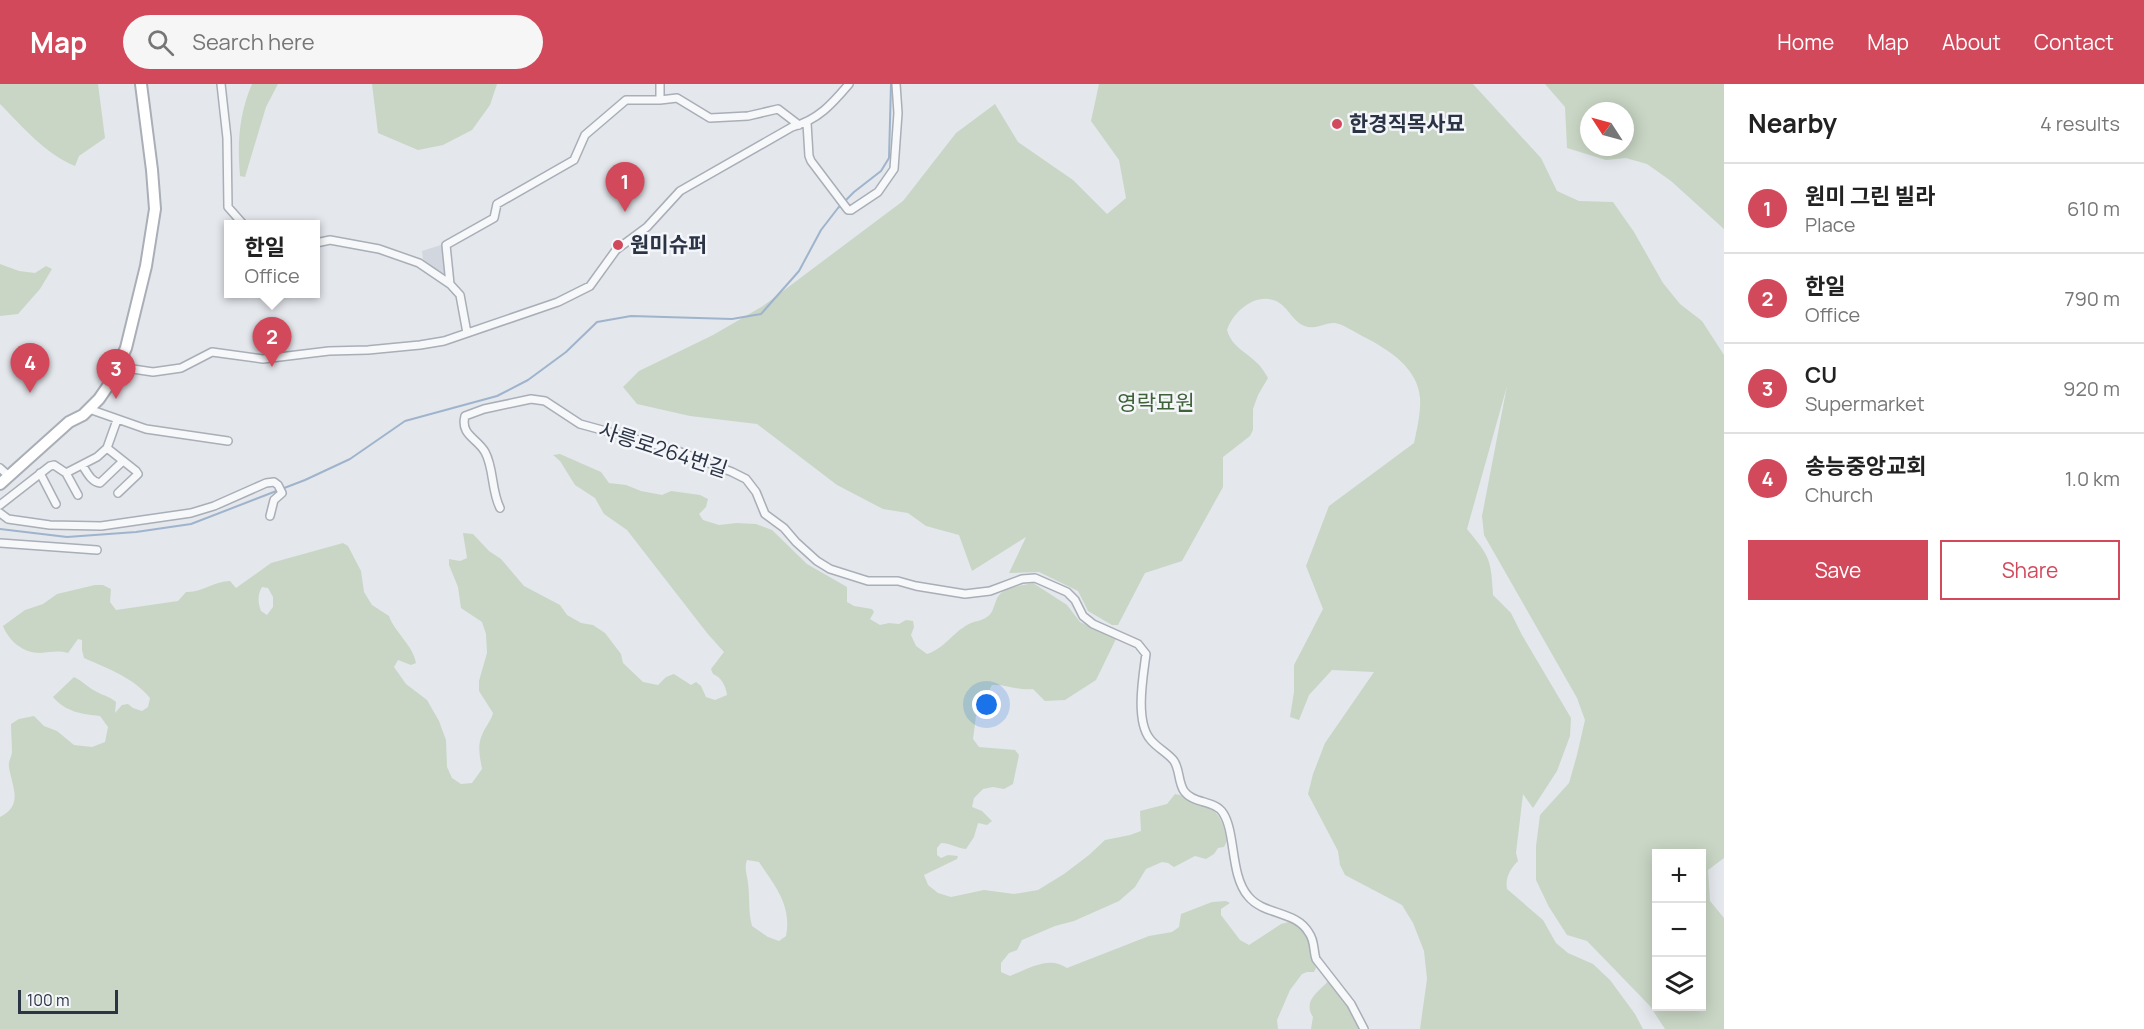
<!DOCTYPE html>
<meta charset="utf-8">
<style>
:root{--surface:#fff;--page:#f6f6f6;--text:#222;--muted:#767676;--line:#e0e0e0;--accent:#d1495b}
body{margin:0;font-family:Manrope,"Noto Sans KR",sans-serif;background:var(--page);color:var(--text)}
.controls{position:absolute;right:18px;bottom:18px;display:grid;overflow:hidden;border-radius:0px;box-shadow:0 3px 15px #0003}
.controls button{width:54px;height:54px;display:grid;place-items:center;padding:0;border:0;border-bottom:2px solid var(--line);background:var(--surface);color:var(--text);font:30px sans-serif}
.compass{position:absolute;left:1580px;top:18px;width:54px;height:54px;border-radius:50%;background:var(--surface);box-shadow:0 3px 15px #0003;rotate:306deg}
.scale{position:absolute;left:18px;bottom:15px;width:100px;box-sizing:border-box;padding-left:6px;border:3px solid #2b3445;border-top:0;font-size:16px;line-height:21px;white-space:nowrap;color:#2b3445;-webkit-text-stroke:4px #f4f6f9;paint-order:stroke}
.you{position:absolute;left:987px;top:621px;width:21px;height:21px;margin:-15px;border:4px solid #fff;border-radius:50%;background:#1a73e8;box-shadow:0 0 0 9px #1a73e833}
.badge{display:grid;place-items:center;width:39px;height:39px;border-radius:50%;background:var(--accent);color:#fff;font-size:20px;font-weight:700}
.pin{position:absolute;translate:-50% -50px;filter:drop-shadow(0 2px 3px #0008)}
.pin::after{content:'';position:absolute;top:32px;width:21px;height:18px;background:inherit;clip-path:polygon(0 0,100% 0,50% 100%)}
.popup{position:absolute;left:224px;top:136px;width:96px;height:78px;box-sizing:border-box;display:grid;place-content:center;border-radius:0px;background:var(--surface);filter:drop-shadow(0 2px 4px #0005);font-size:20px;white-space:nowrap;color:var(--muted)}
.popup b{font-size:22px;color:var(--text)}
.popup::after{content:'';position:absolute;left:50%;top:100%;margin-left:-12px;border:12px solid transparent;border-top-color:var(--surface)}
.list{margin:0;padding:0;list-style:none}
h2{display:flex;justify-content:space-between;align-items:center;height:78px;margin:0;padding:0 24px;font-size:26px}
h2 small{font-size:20px;font-weight:400;color:var(--muted)}
.list li{display:grid;grid-template-columns:39px 1fr auto;gap:18px;align-items:center;box-sizing:border-box;height:90px;padding:0 24px;border-top:2px solid var(--line)}
.list b{display:block;font-size:22px;white-space:nowrap}
.list p{margin:0;font-size:20px;white-space:nowrap;color:var(--muted)}
.list em{font-size:20px;font-style:normal;color:var(--muted)}
.actions{display:flex;gap:12px;padding:18px 24px}
.actions a{flex:1;padding:14px 0;border:2px solid var(--accent);border-radius:0px;text-align:center;font-size:21px;color:var(--accent)}
.actions .main{background:var(--accent);color:#fff}
.icon{flex:none;width:33px;height:33px;fill:none;stroke:currentColor;stroke-width:2;stroke-linecap:round;stroke-linejoin:round}
.map{position:relative;flex:none;width:1724px;height:945px;overflow:hidden}
header{display:flex;align-items:center;gap:36px;box-sizing:border-box;height:84px;padding:0 30px;background:var(--accent);color:#fff}
header strong{font-size:28px}
nav{display:flex;gap:33px;margin-inline-start:auto;font-size:21px}
.search{width:420px;height:54px;background:var(--page);display:flex;align-items:center;gap:15px;box-sizing:border-box;padding:0 21px;border-radius:33px;color:var(--muted);font-size:22px}
main{display:flex}
aside{flex:1;background:var(--surface)}
.map>svg:first-child{display:block}
.built{fill:#d2d6de}
.green{fill:#c9d6c5;fill-rule:evenodd}
.lines{fill:none;stroke-linecap:round;stroke-linejoin:round}
.stream{stroke:#9fb4cc;stroke-width:2}
.minor-casing{stroke:#a9aeb7;stroke-width:10}
.secondary-casing{stroke:#a9aeb7;stroke-width:14}
.minor{stroke:#f7f8fa;stroke-width:7}
.secondary{stroke:#fff;stroke-width:10}
.poi-dot{fill:#d1495b;stroke:#f4f6f9;stroke-width:2}
.labels{text-anchor:middle;stroke-width:5;stroke-linejoin:round;paint-order:stroke}
.poi-label{font-size:21px;font-weight:bold;fill:#2b3445;stroke:#f4f6f9;text-anchor:start}
.park-label{font-size:21px;fill:#3f6138;stroke:#f4f6f9}
.street-label{font-size:21px;fill:#2b3445;stroke:#f4f6f9}
</style>
<header>
<strong>Map</strong>
<div class="search"><svg class="icon" aria-label="search" viewBox="0 0 24 24"><circle cx="10" cy="10" r="6"/><path d="M15 15l6 6"/></svg>Search here</div>
<nav><a>Home</a><a>Map</a><a>About</a><a>Contact</a></nav>
</header>
<main>
<div class="map">
<svg width="1724" height="945" viewBox="0 0 1724 945">
<rect width="100%" height="100%" fill="#e4e7ec"/>
<path class="built" d="M441 161 447 192 430 184 423 175 422 167Z"/>
<path class="green" d="M0 0H98L105 54 79 72 75 82C44 69 23 43 0 20Z
M252 0H278L266 23 245 93 240 92C237 60 239 30 252 0Z
M372 0H497L490 21 472 46 443 61 418 66 378 49Z
M1099 0H1473L1541 74 1557 107 1579 117 1613 118 1634 148 1663 199 1680 220 1702 237 1724 271V774L1708 786 1710 817 1724 834V945H1665L1650 922 1587 857 1567 851 1549 823 1536 796V762L1540 731 1569 699 1577 671 1585 636 1577 614 1484 451 1482 432 1507 302 1467 445C1490 473 1491 475 1493 511L1511 529 1522 551 1571 634 1570 652 1557 687 1533 724 1523 710 1516 769 1518 777C1510 785 1505 794 1507 805L1543 836 1556 859 1568 869 1593 880 1610 896 1635 930 1643 945H1420L1427 895 1424 867 1413 839 1402 821 1345 791 1340 781 1338 767 1308 710 1313 690 1325 659 1374 588 1332 586 1309 611 1299 636 1290 633 1294 608V581L1323 525 1306 482 1329 422 1414 359C1417 345 1421 329 1420 314 1418 284 1388 265 1364 253 1356 249 1343 240 1335 239 1326 238 1317 245 1308 243 1293 240 1289 223 1276 217 1255 208 1233 228 1227 246 1232 263 1245 267 1256 278 1261 282 1265 289 1268 294L1258 311 1253 325V346L1250 352 1223 373V403L1182 477 1145 489 1118 541H1112L1088 527 1078 507 1039 488 1009 489 1026 453 972 487 959 451 926 442 908 429 883 425 837 401 757 340 690 332 637 320 623 303 639 287 713 251 763 222 903 117 956 49 995 20 1018 58 1073 96 1107 130 1126 114 1119 76 1091 37ZM1656 770H1702V922H1656Z
M1545 0H1724V145L1671 97 1647 80 1626 74 1606 76 1567 64 1565 23ZM1589 27H1625V63H1589Z
M0 180 19 187 35 189 46 182 52 185 40 205 18 230 0 232Z
M560 370 601 388 609 399 626 401 641 407 662 411 671 407 700 411 708 415 706 423 699 430 703 436 719 441 737 439 756 440 772 446 807 480 847 503V518L854 522 872 525 874 528 870 535 880 541 889 539 899 540 906 536 913 537 914 543 911 551 916 562 927 570C944 565 953 548 969 540 974 537 982 537 987 533 993 529 993 524 996 517 1000 503 1021 502 1033 499L1067 521 1080 538 1116 555 1096 596 1065 616 1045 617 1033 605C1019 607 1006 600 992 601L976 632 973 655 979 663 1015 666 1019 671 1013 700 1004 705 993 703 983 705 974 714 972 723 982 727 992 737 987 741 978 739 974 753 966 765C957 764 950 759 941 759L937 764V771L941 774 948 771 958 772 957 775 924 791 928 801 938 809 951 813 984 806 1014 810 1038 806 1064 790 1089 771 1105 756 1130 751 1141 747 1140 727 1167 720 1175 710C1182 711 1186 714 1192 717 1196 720 1202 720 1206 722 1221 728 1224 743 1227 757L1224 763 1218 764 1214 770 1206 775 1195 772 1174 783 1168 779 1162 778 1146 785 1135 803 1119 817 1074 837 1055 842 1022 856 1017 866 1009 869 1001 879V888L1010 892C1028 885 1049 871 1067 884L1149 852 1172 848 1179 843 1181 830 1212 818 1226 817 1230 819 1221 825V831L1240 856 1249 861 1281 840 1292 837 1305 848 1310 856V868L1316 884 1314 888H1307L1302 890 1290 906 1277 936 1278 945H0V733C24 721 12 703 9 683 8 678 11 674 12 669 12 659 11 649 11 640L19 635 34 632 44 642 57 647 74 661 92 663 105 658 108 643 100 632C81 630 66 628 53 613L74 593C83 597 88 604 97 608 104 612 109 612 116 618L115 629 122 621 128 620 133 624 142 627 148 623 150 614C134 594 107 584 84 574L82 566V556L78 555 68 569C58 566 51 568 40 569 23 569 9 557 3 542L25 526 43 520 57 510 95 501H103L111 505 110 518 116 526 178 517 186 508C202 509 214 497 230 497L236 504 271 479 343 459 348 462 361 487 364 508 372 521 389 532C395 549 413 561 416 579L411 581 398 576 394 583 406 600 427 616 439 637 446 656 447 683 452 694 461 700 472 699 482 685C480 673 477 662 482 651 485 643 491 637 493 629L479 607V597L487 569 486 550 482 538 461 524 458 503 449 481V475L460 477 467 474 463 449 473 450 489 467 501 475 524 502 560 521 567 531 581 539 593 541 605 549 621 570 623 579 643 598 658 601 666 593 674 590 691 601 696 598 701 602 706 613 715 616 727 611C726 602 721 593 713 590L711 585 724 568 707 549 627 446 604 430 595 414 575 401 560 377 553 371ZM262 503 268 504 273 513V523L267 531 261 527C258 519 257 511 262 503ZM747 776 759 778C775 802 792 821 786 852L779 857 768 853 752 842C748 827 750 814 748 799 747 790 744 784 747 776Z
M1328 897 1352 928 1360 945H1311L1313 933C1302 916 1320 907 1328 897Z"/>
<g class="lines">
<path class="stream" d="M0 445 67 453 136 448 191 440 305 396 350 375 405 337 497 312 528 296 566 268 597 238 631 232 732 235 761 230 799 187 821 146 838 124 854 108 881 87 889 74 891 0"/>
<g class="minor-casing">
<path id="minor" d="M221 0 227 54 228 123 243 140
M660 0V16
M807 39 809 72 811 77 848 126H851L878 108 894 85 898 29 896 0
M316 159 330 156 379 165 419 179 450 200 460 211 467 249
M450 200 446 161 494 134 497 120 574 76 585 51 626 16H660L677 14 710 34 748 32 778 25 799 41
M119 283 153 288 181 284 212 268 263 275 329 267 368 266 420 261 444 257 558 218 590 202 616 166 647 143 680 107 792 43C818 36 832 20 849 0
M89 325 146 345 228 357
M107 364 136 387 138 390 118 409
M82 381C87 388 91 398 100 399L123 377
M0 384 9 392
M40 389 56 420
M66 389 78 411
M0 421 50 382 54 381 66 389 97 373 107 364 117 336
M500 424C491 406 494 384 485 368 477 354 460 351 465 332L484 325 531 315 545 317 580 340 675 366 732 388 746 395 756 408 765 430 784 444 796 458 817 477 830 485 868 497H898L916 502 965 510 990 507 1022 495 1035 494 1067 508 1075 516 1083 532 1093 540 1138 560 1146 570C1143 593 1135 636 1150 655 1157 664 1168 669 1174 677 1180 686 1178 698 1184 707 1193 720 1215 716 1223 729 1236 749 1230 791 1248 812 1264 832 1296 826 1309 849 1315 857 1313 866 1316 875L1351 920 1364 945
M0 429 8 435 50 441 101 442 191 429 214 422 266 399 274 398 278 401 282 409 274 416 270 432
M0 459 97 466"/>
</g>
<g class="secondary-casing">
<path id="secondary" d="M0 400 69 338 83 331 99 315 110 299 126 264 146 182 155 125 152 86 141 0"/>
</g>
<use href="#minor" class="minor"/>
<use href="#secondary" class="secondary"/>
</g>
<g class="poi-dot">
<circle cx="1337" cy="40" r="6"/>
<circle cx="618" cy="161" r="6"/>
</g>
<g class="labels">
<g class="poi-label">
<text x="1349" y="47">한경직목사묘</text>
<text x="630" y="168">원미슈퍼</text>
</g>
<g class="park-label">
<text x="1156" y="326">영락묘원</text>
</g>
<g class="street-label">
<text transform="translate(663 366) rotate(18)" y="7">사릉로264번길</text>
</g>
</g>
</svg>
<div class="controls">
<button>+</button>
<button>−</button>
<button><svg class="icon" aria-label="layers" viewBox="0 0 24 24"><path d="M12 4l9 5-9 5-9-5zM3 14l9 5 9-5"/></svg></button>
</div>
<svg class="compass" viewBox="-18 -18 36 36"><path d="M0-13l5 13h-10z" fill="#e53935"/><path d="M0 13l5-13h-10z" fill="#767676"/></svg>
<div class="scale">100 m</div>
<div class="you"></div>
<div class="pin badge" style="left:625px;top:128px">1</div>
<div class="pin badge" style="left:272px;top:283px">2</div>
<div class="popup"><b>한일</b>Office</div>
<div class="pin badge" style="left:116px;top:315px">3</div>
<div class="pin badge" style="left:30px;top:309px">4</div>
</div>
<aside>
<h2>Nearby<small>4 results</small></h2>
<ul class="list">
<li><span class="badge">1</span><div><b>원미 그린 빌라</b><p>Place</p></div><em>610 m</em></li>
<li><span class="badge">2</span><div><b>한일</b><p>Office</p></div><em>790 m</em></li>
<li><span class="badge">3</span><div><b>CU</b><p>Supermarket</p></div><em>920 m</em></li>
<li><span class="badge">4</span><div><b>송능중앙교회</b><p>Church</p></div><em>1.0 km</em></li>
</ul>
<div class="actions"><a class="main">Save</a><a>Share</a></div>
</aside>
</main>
